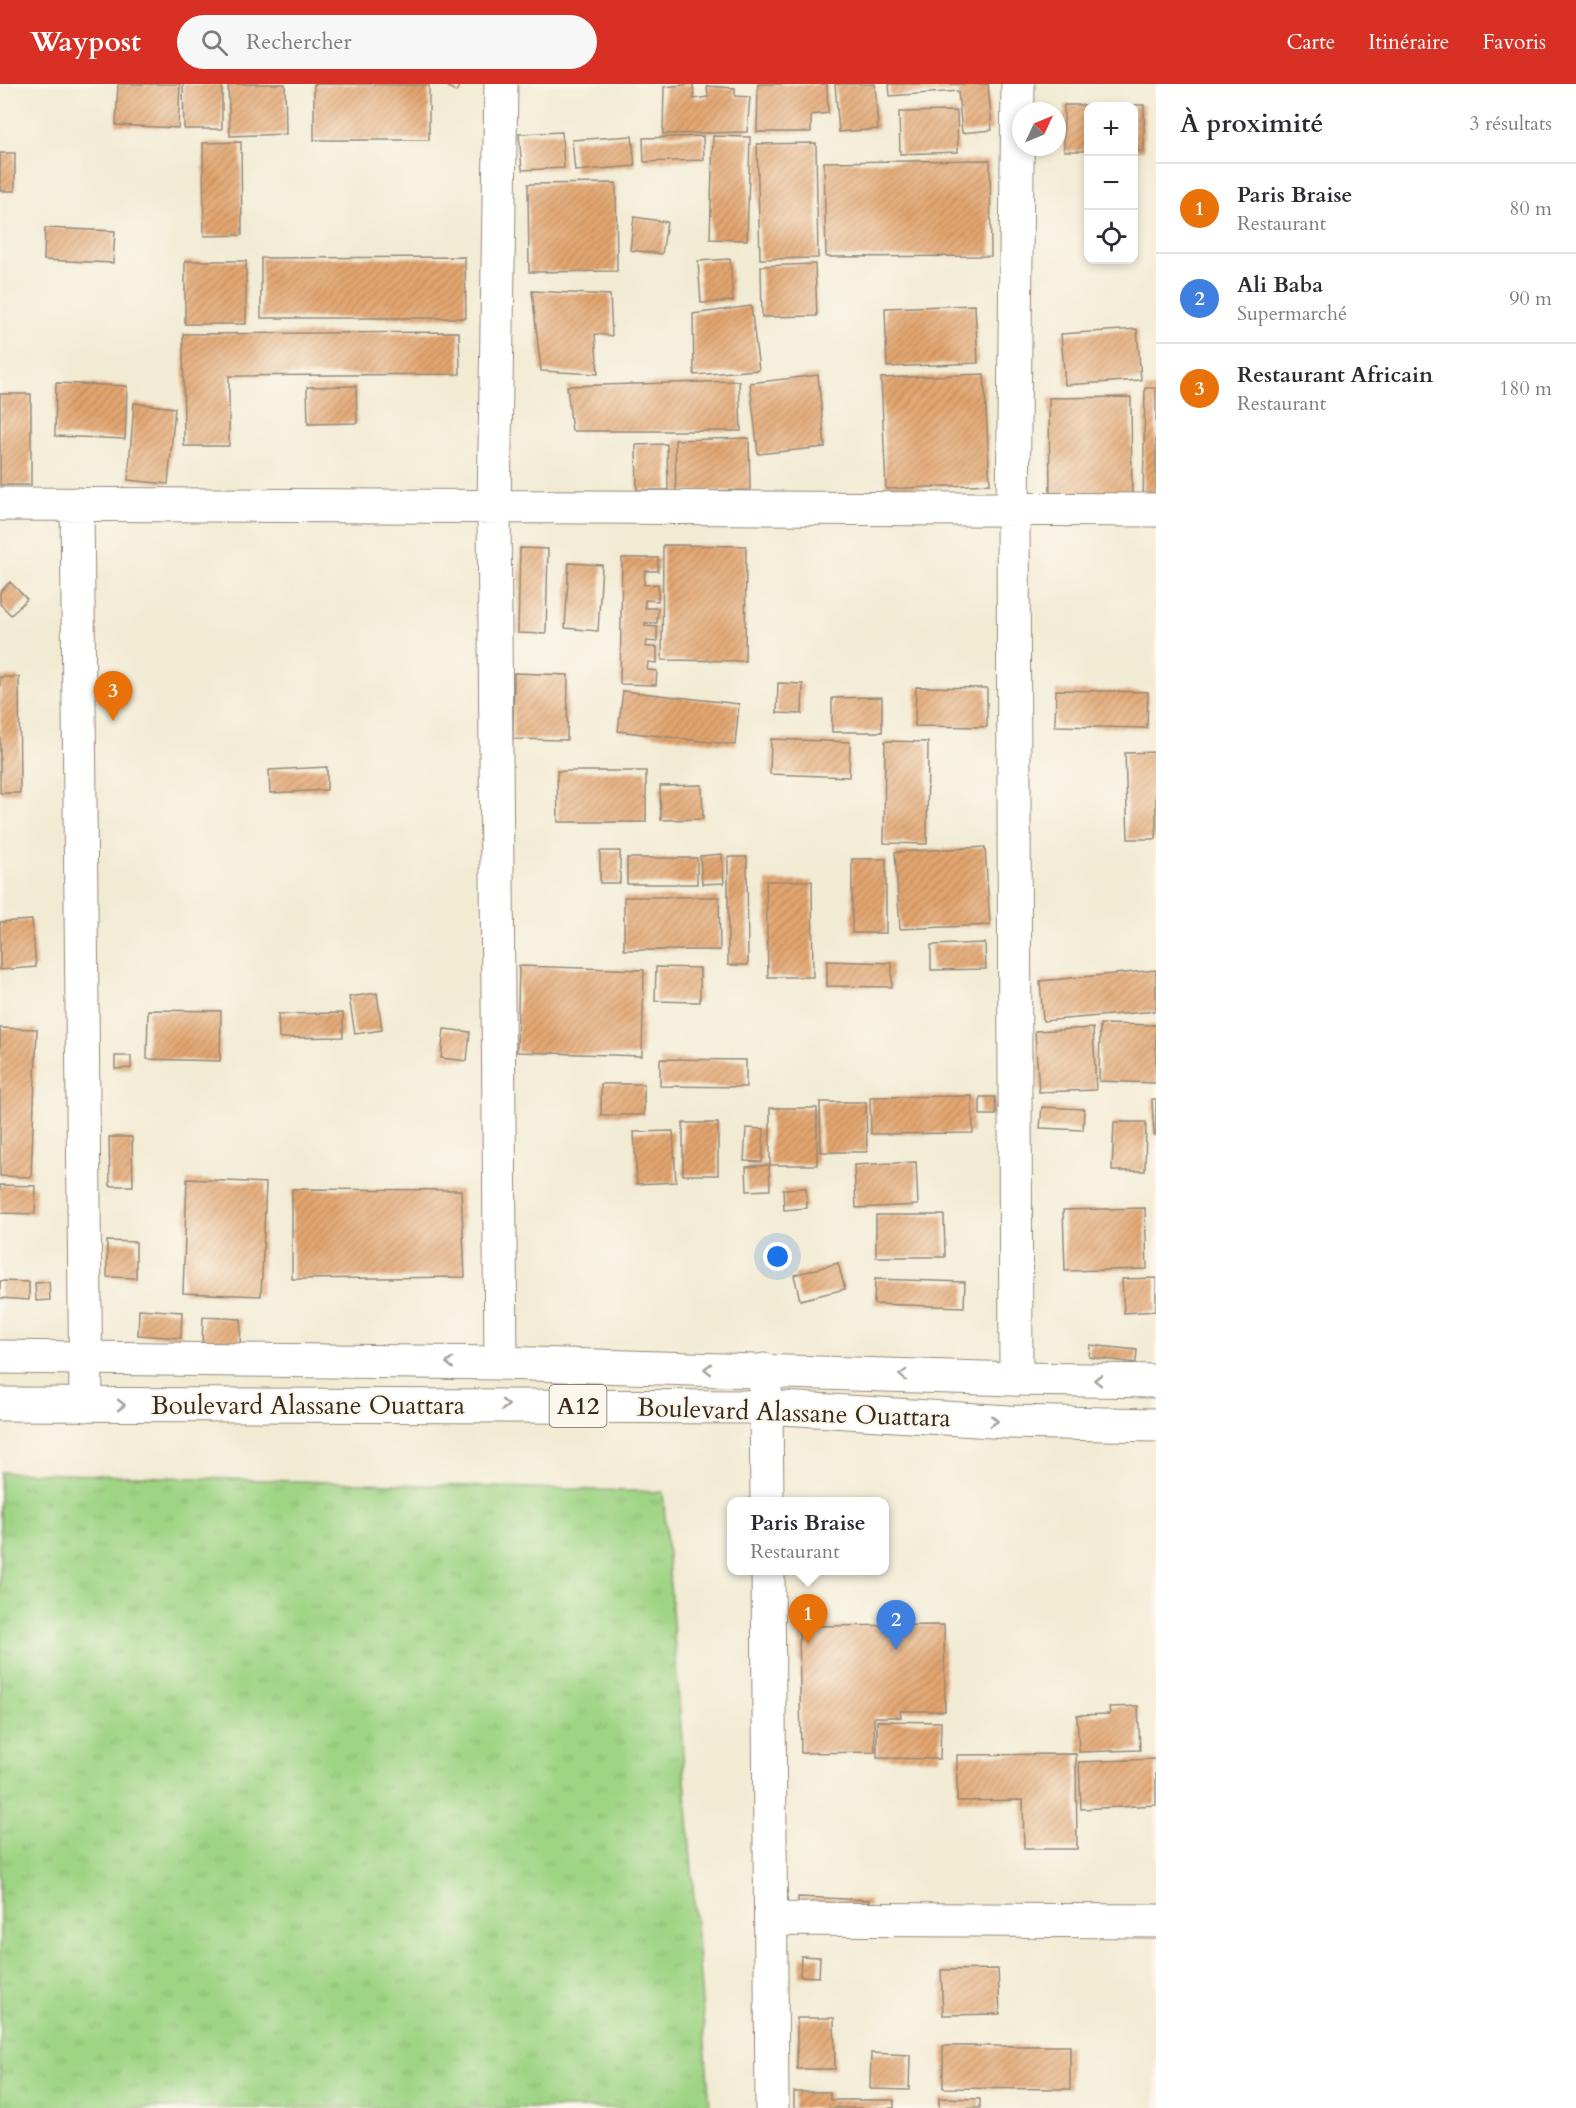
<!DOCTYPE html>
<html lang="fr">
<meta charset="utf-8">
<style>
:root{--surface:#fff;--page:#f7f7f7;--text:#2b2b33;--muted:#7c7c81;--line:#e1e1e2;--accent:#d93025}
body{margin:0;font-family:Cardo,serif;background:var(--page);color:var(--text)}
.controls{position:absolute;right:18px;top:18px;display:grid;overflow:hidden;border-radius:12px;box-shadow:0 3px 9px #0003}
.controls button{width:54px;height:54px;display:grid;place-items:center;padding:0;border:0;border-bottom:2px solid var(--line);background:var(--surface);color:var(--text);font:30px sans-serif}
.compass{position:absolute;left:1012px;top:18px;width:54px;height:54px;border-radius:50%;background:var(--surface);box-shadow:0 3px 9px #0003;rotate:46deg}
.you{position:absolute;left:778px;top:1173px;width:21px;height:21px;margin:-15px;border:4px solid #fff;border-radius:50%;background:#1a73e8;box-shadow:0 0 0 9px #1a73e833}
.badge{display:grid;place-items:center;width:39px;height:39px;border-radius:50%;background:var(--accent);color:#fff;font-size:20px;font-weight:700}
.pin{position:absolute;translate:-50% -50px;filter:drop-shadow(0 2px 3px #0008)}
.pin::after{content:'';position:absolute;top:32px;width:21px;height:18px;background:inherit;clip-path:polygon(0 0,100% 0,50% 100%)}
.popup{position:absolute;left:727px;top:1413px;width:162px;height:78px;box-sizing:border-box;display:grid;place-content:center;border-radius:12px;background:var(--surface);filter:drop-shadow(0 2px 4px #0005);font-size:20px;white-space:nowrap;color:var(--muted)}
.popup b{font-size:22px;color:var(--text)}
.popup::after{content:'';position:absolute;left:50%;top:100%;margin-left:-12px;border:12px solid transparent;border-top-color:var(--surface)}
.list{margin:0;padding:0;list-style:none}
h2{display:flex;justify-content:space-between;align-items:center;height:78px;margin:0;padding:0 24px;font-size:26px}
h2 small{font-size:20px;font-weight:400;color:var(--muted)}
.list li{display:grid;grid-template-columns:39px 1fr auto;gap:18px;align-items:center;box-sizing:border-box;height:90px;padding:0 24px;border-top:2px solid var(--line)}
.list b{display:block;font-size:22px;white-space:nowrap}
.list p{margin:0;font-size:20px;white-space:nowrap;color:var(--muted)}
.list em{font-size:20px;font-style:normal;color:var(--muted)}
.icon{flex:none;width:33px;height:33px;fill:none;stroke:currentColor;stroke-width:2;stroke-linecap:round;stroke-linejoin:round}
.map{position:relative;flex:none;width:1156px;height:2024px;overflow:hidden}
header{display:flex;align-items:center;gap:36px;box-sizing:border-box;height:84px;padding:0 30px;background:var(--accent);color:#fff}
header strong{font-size:28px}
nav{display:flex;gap:33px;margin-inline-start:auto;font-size:21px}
.search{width:420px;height:54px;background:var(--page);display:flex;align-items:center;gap:15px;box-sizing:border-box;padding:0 21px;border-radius:33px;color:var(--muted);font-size:22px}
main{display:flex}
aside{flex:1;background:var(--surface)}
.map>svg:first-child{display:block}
.grass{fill:url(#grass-tufts);stroke:#6d7f51;stroke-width:1.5}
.building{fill:url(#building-hatch)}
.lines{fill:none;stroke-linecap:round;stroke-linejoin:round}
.minor-casing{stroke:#968a79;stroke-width:35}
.primary-casing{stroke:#968a79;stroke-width:35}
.minor{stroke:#fff;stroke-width:33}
.primary{stroke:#fff;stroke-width:33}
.oneway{stroke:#a79f9a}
.labels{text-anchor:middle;stroke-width:4.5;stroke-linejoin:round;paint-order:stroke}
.shield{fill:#fbf7ec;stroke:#75685c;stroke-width:1.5}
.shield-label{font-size:24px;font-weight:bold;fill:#3b2a1e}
.street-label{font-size:26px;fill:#3b2a1e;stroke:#fbf7ec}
</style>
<header>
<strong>Waypost</strong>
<div class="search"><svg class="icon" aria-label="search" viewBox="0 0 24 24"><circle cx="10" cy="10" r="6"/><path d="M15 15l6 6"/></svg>Rechercher</div>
<nav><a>Carte</a><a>Itinéraire</a><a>Favoris</a></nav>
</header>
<main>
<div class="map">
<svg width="1156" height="2024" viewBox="0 0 1156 2024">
<defs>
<pattern id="grass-tufts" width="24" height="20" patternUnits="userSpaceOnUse" patternTransform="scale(1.5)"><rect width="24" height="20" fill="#9fd484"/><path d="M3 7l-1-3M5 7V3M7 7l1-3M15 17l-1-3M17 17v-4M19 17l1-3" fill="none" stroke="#8ab672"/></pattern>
<pattern id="building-hatch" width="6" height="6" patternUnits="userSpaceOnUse" patternTransform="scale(1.5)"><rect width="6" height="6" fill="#e3a56f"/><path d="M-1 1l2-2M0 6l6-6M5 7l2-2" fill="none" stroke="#b9875b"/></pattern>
</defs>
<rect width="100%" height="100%" fill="#fbf7ec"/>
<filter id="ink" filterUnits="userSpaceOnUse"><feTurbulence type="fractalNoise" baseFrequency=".0167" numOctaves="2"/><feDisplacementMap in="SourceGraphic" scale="12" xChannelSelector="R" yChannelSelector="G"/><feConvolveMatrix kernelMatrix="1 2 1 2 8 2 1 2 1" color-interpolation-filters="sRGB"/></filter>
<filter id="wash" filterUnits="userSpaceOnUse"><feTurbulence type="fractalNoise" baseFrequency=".008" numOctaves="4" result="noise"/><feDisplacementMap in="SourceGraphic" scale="24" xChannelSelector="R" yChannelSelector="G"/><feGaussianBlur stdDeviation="1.35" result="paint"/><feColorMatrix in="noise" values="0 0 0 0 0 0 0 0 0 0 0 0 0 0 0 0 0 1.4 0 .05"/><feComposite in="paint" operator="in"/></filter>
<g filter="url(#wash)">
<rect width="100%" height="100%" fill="#f2ebd4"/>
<path class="grass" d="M0 1388 663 1408 710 2024H0Z"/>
<g id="blocks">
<path class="building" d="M118 0H180L178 44 116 41Z
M183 0H222V45H184Z
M228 0H285L286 50 230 52Z
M314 0 429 1V56H314Z
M444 0H460L456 8Z
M693 0 694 15 708 13 707 2 735 4V12L750 13 747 48 663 50 664 3Z
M758 0H827L828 29 811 31V48H757Z
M835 0H875L878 45 839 48Z
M889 0H988L992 46 962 49 958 7 890 12Z
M1064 21H1088V67H1064Z
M1134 21H1144V67H1134Z
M957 27 958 68 900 70 899 28Z
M562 48 564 84 522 86 519 50Z
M632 52 635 82 575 87 572 56Z
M703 52 704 76 644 78 643 54Z
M713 52 750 53 747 156 710 155Z
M241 58 242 151 204 152 203 59Z
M816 59 818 174 760 175 757 60Z
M0 69H15V107H0Z
M990 76 991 172 826 173 824 78Z
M616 99 617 187 529 188 528 100Z
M634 133 667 138 662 170 630 166Z
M45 144 115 147 113 179 44 176Z
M465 173 466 234H261V174Z
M730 175 733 217 701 219 698 177Z
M185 177H246V240H185Z
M815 180 817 232 762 233 761 182Z
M532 207 610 211 612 252 595 250 598 290 541 287Z
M975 221 978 279 887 283 885 224Z
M751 222 759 286 694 291 693 230Z
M1137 245 1141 296 1065 301 1061 250Z
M459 248 460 290 229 292V362H184L183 250Z
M984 290 990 400 886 405 881 294Z
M818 291 825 363 758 370 750 299Z
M739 297 741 347H572L567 302Z
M56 299 127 302 125 355 55 352Z
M356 302 357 339 308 340 307 303Z
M1145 304H1156V419H1143Z
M0 310H31V401H0Z
M1131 313 1132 415 1050 416 1049 314Z
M134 319 175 324 168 400 128 396Z
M749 354 750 406 676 408 675 356Z
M667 360 668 406H637L636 361Z
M663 461 746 462 745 577 662 576Z
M520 464 548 465 546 550 518 549Z
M622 474H658V487H645L644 501 658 500V517L645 516V524H658L657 539H645V542L657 543V558L647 557 646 563H657V579L648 578 647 586 657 587 656 601 620 600Z
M569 479 602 481 598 547 565 544Z
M10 498 27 515 11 531 0 520V508Z
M514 589 568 591 567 656 513 655Z
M0 593H19L20 709H0Z
M778 599 803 600 802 630 777 629Z
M916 603 987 604V643L915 642Z
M1056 606 1148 608 1147 644 1055 642Z
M623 607 739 620 735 661 618 647Z
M882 613V648H832V614Z
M771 655 850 658 849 693 770 690Z
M885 657 928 658 927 760 884 759Z
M1156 668V755H1128L1125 669Z
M327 683V706L270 709 269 686Z
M557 687H646V738H558Z
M702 701 703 735 661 736 660 702Z
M985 763 990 841 900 845 895 768Z
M600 767H620V799H600Z
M722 770 724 799 702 800 700 772Z
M728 773H747L748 881H728Z
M627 774H697V800H627Z
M852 775H886V849H852Z
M766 797H812L813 893H768Z
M624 813H719L720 866H624Z
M32 836 36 883 0 886V838Z
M985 859 986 885 931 886V861Z
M827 877 892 879V903L827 902Z
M519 882 644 886 642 972 517 968Z
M656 883 700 884V918L655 917Z
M1156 886V927L1043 937 1040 897Z
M377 909 382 946 355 950 349 913Z
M148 926 221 927 220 977 147 975Z
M343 929V953L279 954 278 930Z
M1100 940 1156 941V999L1099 997Z
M0 944 37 945 31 1093 0 1092Z
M1093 944 1096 1006 1039 1008 1035 947Z
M444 945 470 948 467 977 441 974Z
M115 972H131V984L115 985Z
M660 975 746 976V1003L660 1002Z
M601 1000H644V1031H601Z
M972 1012 973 1049 871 1050 870 1013Z
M980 1013H995L996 1031H980Z
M1152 1015H1156V1051H1154Z
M820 1018H866L867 1068H821Z
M1042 1023 1084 1025 1083 1046 1040 1044Z
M770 1024H817V1081H770Z
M1114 1038H1146L1145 1087H1112Z
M683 1039H718V1091H683Z
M746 1044 764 1045 762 1078 744 1077Z
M673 1047 676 1098 637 1100 634 1048Z
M109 1053H132L133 1102H110Z
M916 1078 918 1121 856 1124 854 1081Z
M769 1081 770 1106 747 1107 746 1083Z
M187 1095 266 1099 261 1212 183 1209Z
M0 1101 36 1102 35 1130 0 1129Z
M806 1104 807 1124 784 1126 783 1105Z
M292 1105 461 1106 465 1193 292 1195Z
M1145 1124 1147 1185 1065 1187 1063 1126Z
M876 1131H944L945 1173H876Z
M107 1157 136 1158V1194L107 1193Z
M838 1179 845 1205 800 1216 794 1191Z
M1156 1194V1227L1124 1229 1122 1195Z
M875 1195 965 1198 964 1223 874 1220Z
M0 1197 29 1198V1216L0 1214Z
M49 1198 50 1216 36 1217 35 1199Z
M139 1225 182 1228 181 1254 138 1251Z
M203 1233 241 1235 240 1262 202 1260Z
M1090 1261 1137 1266 1136 1279 1089 1273Z
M944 1541 945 1627H900L901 1633H874L875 1668 801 1669 799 1542Z
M1138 1622 1140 1666 1079 1668 1077 1631 1110 1630 1109 1623Z
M877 1637 941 1638 940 1675 877 1674Z
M1076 1670 1077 1765H1024L1023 1716 957 1717V1671Z
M1156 1675V1721L1081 1725 1079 1678Z
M798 1813 870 1816V1823L798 1820Z
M801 1872 820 1873 819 1893 800 1892Z
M998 1885 1000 1930 943 1931 941 1886Z
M797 1934H834L835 1985H797Z
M943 1962H1070V2005L943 2004Z
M871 1969 910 1971 909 2006 870 2005Z
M794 2008H830V2016H894V2024H794Z
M939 2014 980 2015V2024H939Z"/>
</g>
</g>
<g filter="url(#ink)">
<use href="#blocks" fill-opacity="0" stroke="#968a79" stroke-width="1.5"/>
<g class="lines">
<g class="minor-casing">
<path id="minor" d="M501 0 494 423 501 1279
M0 420 1156 426
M77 420 86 1321
M764 1286 766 1323 767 1418
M1016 1295 1013 425 1018 0
M768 1486 772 2024
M771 1835 1156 1837"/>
</g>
<g class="primary-casing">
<path id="primary" d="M0 1273 501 1279 1016 1295 1156 1297
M0 1320 766 1323 1009 1338 1156 1341"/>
</g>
<use href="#minor" class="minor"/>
<use href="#primary" class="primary"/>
</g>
<defs><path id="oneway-chevron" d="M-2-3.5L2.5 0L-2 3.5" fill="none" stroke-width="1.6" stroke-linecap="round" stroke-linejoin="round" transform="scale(1.5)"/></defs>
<g class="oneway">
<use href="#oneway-chevron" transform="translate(450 1279) rotate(-179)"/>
<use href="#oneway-chevron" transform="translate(708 1285) rotate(-179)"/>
<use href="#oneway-chevron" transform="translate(903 1291) rotate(-178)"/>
<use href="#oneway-chevron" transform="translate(1098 1296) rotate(-179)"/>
<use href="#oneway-chevron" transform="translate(121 1321)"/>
<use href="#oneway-chevron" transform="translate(505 1321)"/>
<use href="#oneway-chevron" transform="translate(994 1337) rotate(3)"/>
</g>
</g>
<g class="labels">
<rect class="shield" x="549.5" y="1301" width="57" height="42" rx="4.5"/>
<g class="shield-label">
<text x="578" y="1330">A12</text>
</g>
<g class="street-label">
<text x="308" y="1330">Boulevard Alassane Ouattara</text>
<text transform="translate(794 1328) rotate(2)" y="9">Boulevard Alassane Ouattara</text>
</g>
</g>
</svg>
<div class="controls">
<button>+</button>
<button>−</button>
<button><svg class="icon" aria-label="locate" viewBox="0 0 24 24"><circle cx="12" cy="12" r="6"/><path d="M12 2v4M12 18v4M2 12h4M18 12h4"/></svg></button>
</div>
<svg class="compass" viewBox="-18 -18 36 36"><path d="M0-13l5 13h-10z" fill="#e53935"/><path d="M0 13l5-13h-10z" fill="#7c7c81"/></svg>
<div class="you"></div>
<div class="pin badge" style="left:808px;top:1560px;background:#e8710a">1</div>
<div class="popup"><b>Paris Braise</b>Restaurant</div>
<div class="pin badge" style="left:896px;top:1566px;background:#3f7fe0">2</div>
<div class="pin badge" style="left:113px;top:637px;background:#e8710a">3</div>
</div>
<aside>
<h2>À proximité<small>3 résultats</small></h2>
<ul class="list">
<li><span class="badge" style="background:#e8710a">1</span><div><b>Paris Braise</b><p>Restaurant</p></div><em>80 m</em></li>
<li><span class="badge" style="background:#3f7fe0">2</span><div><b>Ali Baba</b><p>Supermarché</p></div><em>90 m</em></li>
<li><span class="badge" style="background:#e8710a">3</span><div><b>Restaurant Africain</b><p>Restaurant</p></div><em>180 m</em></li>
</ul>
</aside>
</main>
